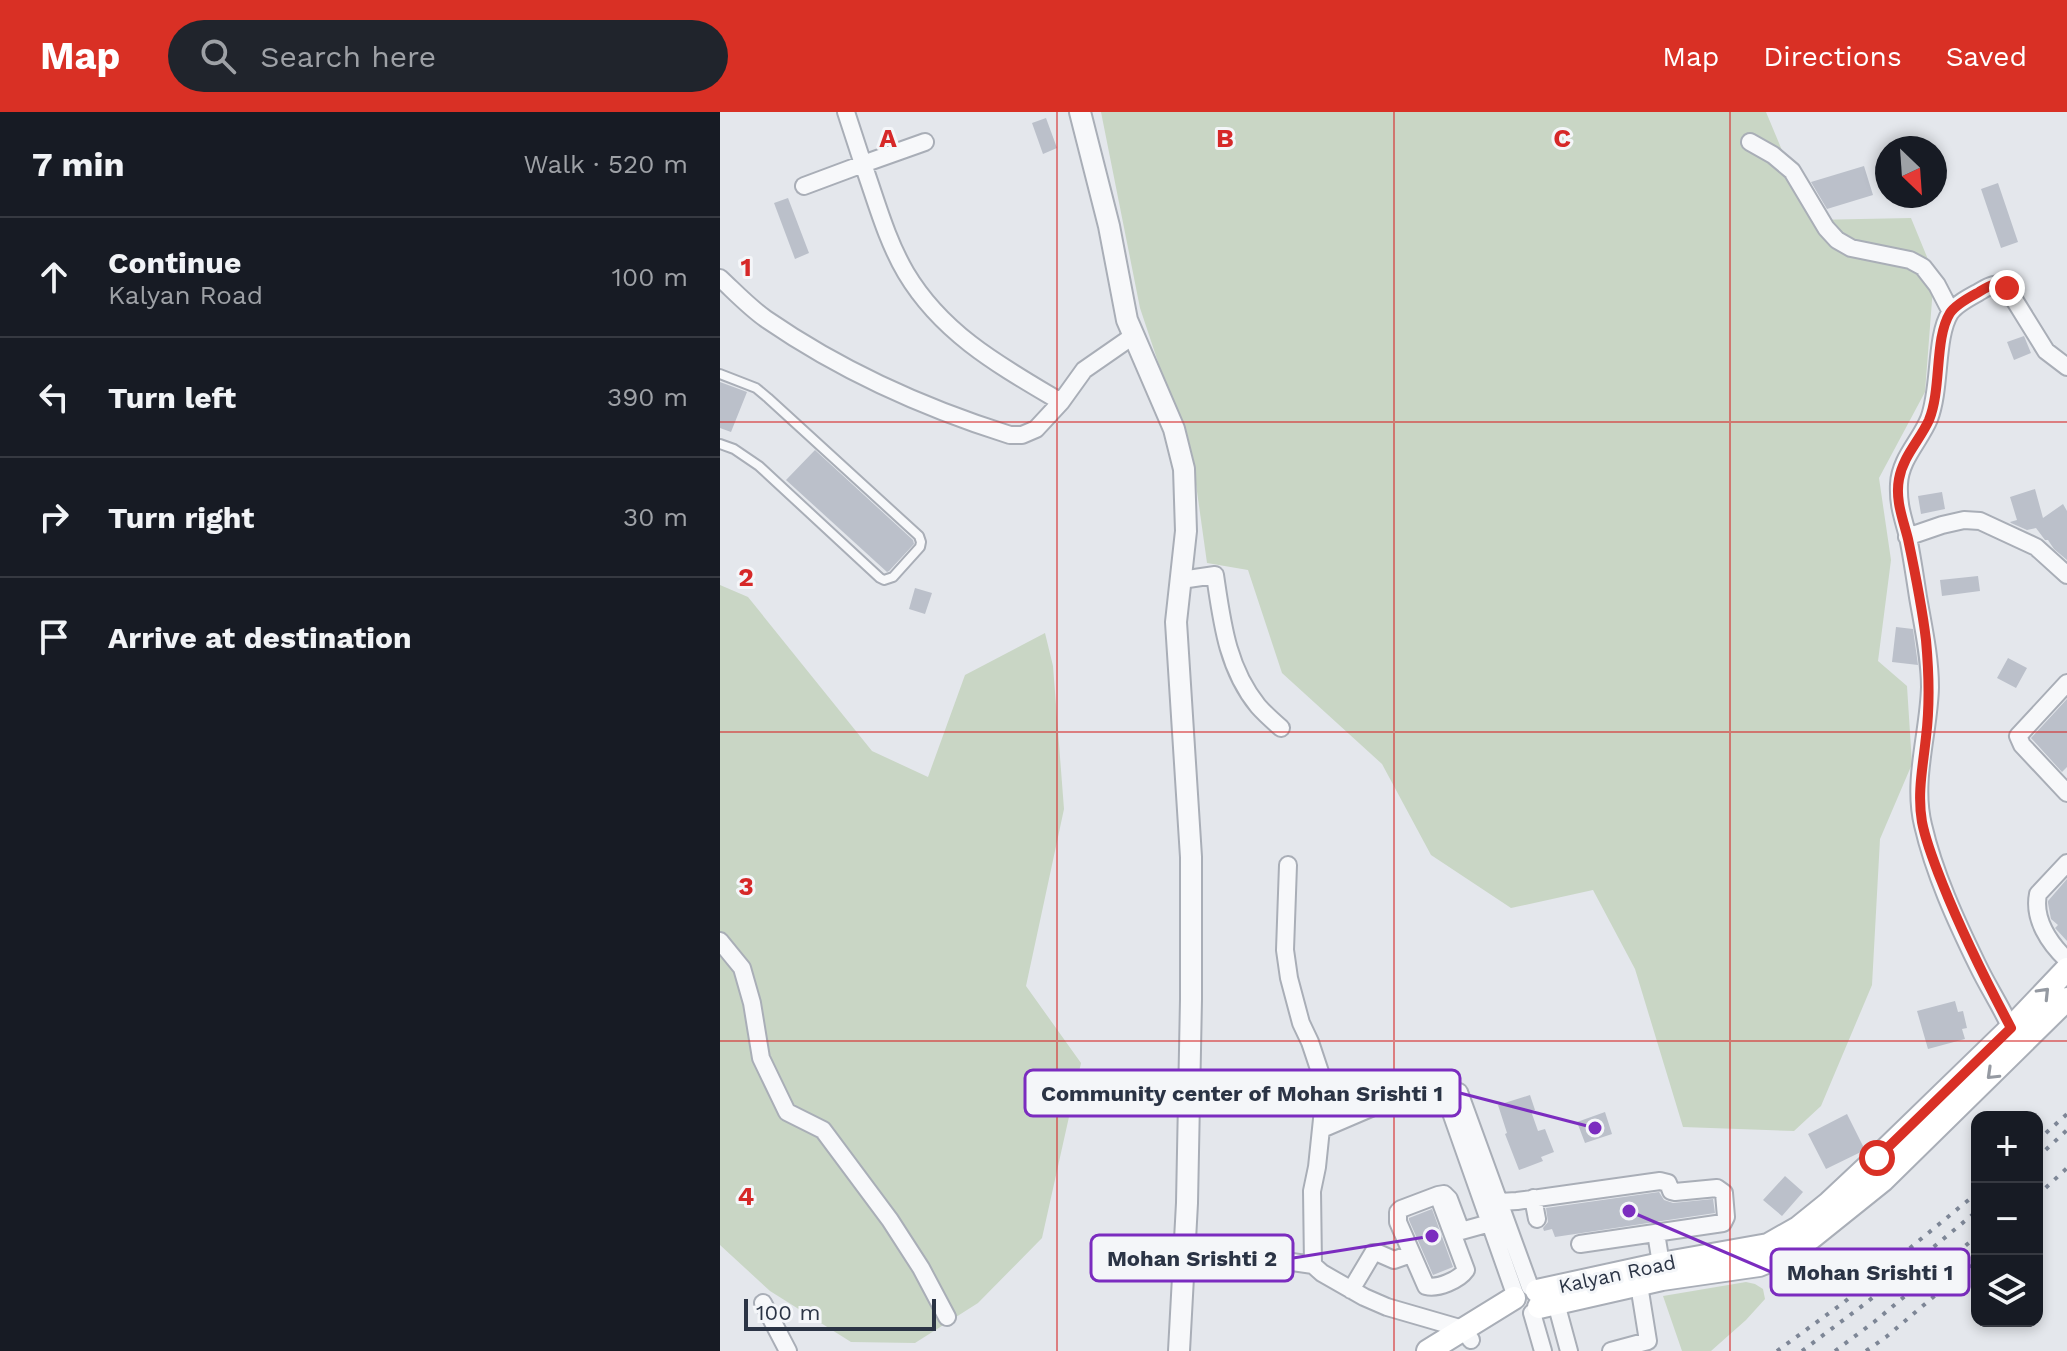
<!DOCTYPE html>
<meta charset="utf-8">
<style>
:root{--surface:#171b24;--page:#20242c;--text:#f1f3f6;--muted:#9ea1a6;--line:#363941;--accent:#d93025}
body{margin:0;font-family:"Work Sans",sans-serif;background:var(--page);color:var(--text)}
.controls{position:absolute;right:24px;bottom:24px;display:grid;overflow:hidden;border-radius:16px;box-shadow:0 4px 12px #0003}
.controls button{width:72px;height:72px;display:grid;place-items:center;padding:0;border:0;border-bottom:2px solid var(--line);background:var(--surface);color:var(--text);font:40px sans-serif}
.compass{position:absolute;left:1155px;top:24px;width:72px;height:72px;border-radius:50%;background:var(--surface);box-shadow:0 4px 12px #0003;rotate:155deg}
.scale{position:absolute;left:24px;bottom:20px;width:192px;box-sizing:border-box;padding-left:8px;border:4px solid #2b3445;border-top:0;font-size:22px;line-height:28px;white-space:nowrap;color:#2b3445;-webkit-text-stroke:6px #f4f6f9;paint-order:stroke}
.stop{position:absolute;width:24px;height:24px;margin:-18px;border:6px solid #d93025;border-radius:50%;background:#fff}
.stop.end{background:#d93025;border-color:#fff;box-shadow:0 2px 8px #0008}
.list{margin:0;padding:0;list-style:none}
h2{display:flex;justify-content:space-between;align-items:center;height:104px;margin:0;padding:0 32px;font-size:34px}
h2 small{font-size:26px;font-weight:400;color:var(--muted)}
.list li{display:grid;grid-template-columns:52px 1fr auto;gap:24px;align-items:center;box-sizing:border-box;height:120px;padding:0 32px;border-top:2px solid var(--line)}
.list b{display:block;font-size:30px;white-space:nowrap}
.list p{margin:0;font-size:26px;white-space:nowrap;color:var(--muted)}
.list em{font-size:26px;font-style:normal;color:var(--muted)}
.icon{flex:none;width:44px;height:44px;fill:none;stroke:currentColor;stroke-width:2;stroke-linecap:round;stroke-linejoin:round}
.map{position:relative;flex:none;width:1347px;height:1239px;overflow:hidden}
header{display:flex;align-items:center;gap:48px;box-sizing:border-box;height:112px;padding:0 40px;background:var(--accent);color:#fff}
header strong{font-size:38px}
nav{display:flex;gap:44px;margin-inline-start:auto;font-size:28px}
.search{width:560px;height:72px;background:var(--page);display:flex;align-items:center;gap:20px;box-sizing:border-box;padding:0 28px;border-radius:44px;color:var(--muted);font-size:30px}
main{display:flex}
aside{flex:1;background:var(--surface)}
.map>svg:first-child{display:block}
.green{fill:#c9d6c5}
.building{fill:#bbc0ca}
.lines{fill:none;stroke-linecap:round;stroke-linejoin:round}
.service-casing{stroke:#a9aeb7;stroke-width:12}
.minor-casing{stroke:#a9aeb7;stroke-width:20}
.tertiary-casing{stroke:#a9aeb7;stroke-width:24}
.secondary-casing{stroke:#a9aeb7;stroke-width:26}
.service{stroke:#f7f8fa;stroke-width:8}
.minor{stroke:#f7f8fa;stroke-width:16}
.tertiary{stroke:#f7f8fa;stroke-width:20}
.secondary{stroke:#fff;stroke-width:22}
.rail{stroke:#7d8696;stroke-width:4;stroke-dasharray:4 8;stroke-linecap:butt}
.oneway{stroke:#959aa2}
.route{stroke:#d93025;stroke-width:10}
.grid{fill:none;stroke:#d62828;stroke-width:2;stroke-opacity:0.55}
.labels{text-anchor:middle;stroke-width:6;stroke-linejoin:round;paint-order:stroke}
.street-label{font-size:20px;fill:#2b3445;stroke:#f4f6f9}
.grid-label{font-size:26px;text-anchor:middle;font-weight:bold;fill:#d62828;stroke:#f4f6f9;stroke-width:6;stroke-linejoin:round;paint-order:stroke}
.leader{fill:none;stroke:#7b2cbf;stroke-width:3}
.callout-dot{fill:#7b2cbf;stroke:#f4f6f9;stroke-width:3}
.callout{fill:#f4f6f9;stroke:#7b2cbf;stroke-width:3}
.callout-label{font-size:22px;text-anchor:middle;font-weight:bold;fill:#2b3445}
</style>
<header>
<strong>Map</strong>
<div class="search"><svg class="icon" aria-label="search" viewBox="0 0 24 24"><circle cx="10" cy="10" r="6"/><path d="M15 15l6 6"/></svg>Search here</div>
<nav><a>Map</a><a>Directions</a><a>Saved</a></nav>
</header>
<main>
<aside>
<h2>7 min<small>Walk · 520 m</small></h2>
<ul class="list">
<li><svg class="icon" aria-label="ahead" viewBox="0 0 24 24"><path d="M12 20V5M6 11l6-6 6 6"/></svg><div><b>Continue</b><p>Kalyan Road</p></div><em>100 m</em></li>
<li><svg class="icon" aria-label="left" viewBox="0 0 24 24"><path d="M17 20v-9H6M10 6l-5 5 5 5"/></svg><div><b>Turn left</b></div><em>390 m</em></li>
<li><svg class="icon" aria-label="right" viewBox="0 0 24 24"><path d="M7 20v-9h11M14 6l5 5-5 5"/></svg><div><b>Turn right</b></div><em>30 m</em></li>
<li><svg class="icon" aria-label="arrive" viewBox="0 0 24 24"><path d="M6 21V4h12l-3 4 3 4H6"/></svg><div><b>Arrive at destination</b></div></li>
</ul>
</aside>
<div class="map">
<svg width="1347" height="1239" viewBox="0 0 1347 1239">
<rect width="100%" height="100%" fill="#e4e7ec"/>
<path class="green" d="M381 0H1046L1091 108 1191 106 1214 162 1205 280 1159 366 1171 448 1158 549 1187 574 1192 652 1160 727 1152 873 1101 994 1074 1019 963 1015 915 857 873 778 791 796 711 743 662 652 562 561 528 458 487 451 474 358 420 196Z
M0 473 28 485 152 639 208 665 245 563 325 521 333 554 344 697 306 874 361 951 322 1126 258 1191 195 1231 131 1230 50 1179 0 1133Z
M1026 1170 1035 1172 1043 1177 1045 1187 1026 1208 991 1239H962L943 1184Z"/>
<path class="building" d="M326 6 337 36 323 42 312 11Z
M1144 54 1153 83 1107 97 1091 70Z
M1278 71 1298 130 1281 136 1261 77Z
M68 86 89 141 75 147 54 91Z
M1304 224 1311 241 1294 248 1287 230Z
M0 270 27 280 11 320 0 316Z
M95 338 193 428 194 432 169 459 167 460 66 368Z
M1315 377 1323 406 1343 392 1347 399V448L1334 437 1328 428H1325L1316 416 1307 418 1291 411 1290 410 1297 408 1290 385Z
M1222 380 1225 397 1201 402 1198 384Z
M1258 464 1260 479 1222 484 1220 468Z
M195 476 212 481 205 502 189 497Z
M1176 515 1193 517 1198 553 1172 550Z
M1288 546 1307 556 1296 576 1277 566Z
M1347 587V655L1342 660 1311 626Z
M1347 767V829L1335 816 1338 813 1331 807 1328 791V789Z
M1235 889 1238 900 1243 899 1247 916 1242 917 1245 927 1208 937 1197 899Z
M810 983 815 998 811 999 818 1019 825 1017 834 1040 821 1045 823 1049 799 1058 785 1022 787 1021 778 993Z
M885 1000 892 1022 865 1031 857 1010Z
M1127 1002 1145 1038 1106 1057 1088 1022Z
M1065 1064 1083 1080 1062 1104 1043 1088Z
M939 1080 944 1088 953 1091 993 1087 995 1101 835 1125 832 1117 824 1119 823 1116 828 1110 826 1096Z
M712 1097 733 1155 713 1163 689 1108V1106Z"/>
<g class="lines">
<g class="service-casing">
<path id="service" d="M0 262 36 276 48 286 199 424 201 430 200 435 173 465 164 468 160 466 39 354 14 337 0 332"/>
</g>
<g class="minor-casing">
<path id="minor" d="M126 0 143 52 205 30
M1030 30 1053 43 1072 59 1106 116 1117 128 1131 136 1190 148 1203 155 1217 173 1231 200
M84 74 143 52C156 88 166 127 186 161 223 223 282 255 341 290
M0 166C15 180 29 195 46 207 120 258 204 296 290 323H302L316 317 341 290 364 258 413 224
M1187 425 1222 413 1244 408 1260 409 1316 435 1347 463
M461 468 495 463C502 510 507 556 538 594 545 602 553 609 561 616
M1347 571 1298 624 1302 633 1347 681
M1347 751 1318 782C1313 807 1329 831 1347 848
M568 753 565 838 569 866 581 911 590 930 601 963 600 975 604 988 597 1055 592 1079 593 1153
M0 829 22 856 32 891 41 946 67 1000 103 1018 170 1108 201 1156 227 1205
M1294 923C1284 899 1269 877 1258 854 1236 809 1214 761 1203 713 1192 668 1209 620 1210 575 1210 545 1203 514 1198 485 1195 465 1192 445 1188 425 1183 405 1178 394 1179 372 1180 347 1200 329 1209 307 1221 276 1215 225 1230 201 1236 192 1250 185 1259 180 1269 174 1276 169 1287 176L1326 239 1347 255
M739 980 810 1175
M729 995 795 1182
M602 1017 672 987
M718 1083 746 1158C739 1168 718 1177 706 1174L678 1110V1100L681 1097 718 1083 724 1082 729 1087 741 1119 770 1111
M813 1086 817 1107
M765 1095 779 1090 797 1089 940 1069 948 1071 951 1079 955 1080 997 1076 1004 1081 1006 1105 1003 1111 860 1132
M936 1121 941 1152
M404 1157 523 1143 593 1153 602 1161 644 1185 667 1195 743 1217 751 1228
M631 1178 653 1141H658L674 1148 691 1142
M43 1191 68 1239
M836 1191 849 1239
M812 1201 823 1239
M891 1239 928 1229 919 1173"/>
</g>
<g class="tertiary-casing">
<path id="tertiary" d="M360 0 389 114 407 208 454 317 464 357 466 419 456 510 471 745V887L467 1091 459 1239"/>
</g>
<g class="secondary-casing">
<path id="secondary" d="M817 1179 941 1152 1048 1133 1078 1116 1109 1091 1157 1046 1291 916 1347 857
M819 1195 942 1167 1039 1153 1066 1142 1092 1125 1163 1068 1347 887
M708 1239 794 1186"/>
</g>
<use href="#service" class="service"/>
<use href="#minor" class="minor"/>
<use href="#tertiary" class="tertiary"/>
<use href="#secondary" class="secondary"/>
<path class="rail" d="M1317 1029 1347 1002
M1317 1046 1347 1018
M1317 1084 1347 1056
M1057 1239 1123 1191 1257 1081
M1082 1239 1146 1191 1257 1099
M1115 1239 1154 1210 1257 1124
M1146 1239 1166 1225 1257 1148"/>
</g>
<defs><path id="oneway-chevron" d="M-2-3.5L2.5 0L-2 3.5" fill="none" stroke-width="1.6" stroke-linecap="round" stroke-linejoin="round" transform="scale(2)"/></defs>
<g class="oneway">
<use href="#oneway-chevron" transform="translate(1324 881) rotate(-46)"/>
<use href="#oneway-chevron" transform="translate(1272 962) rotate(136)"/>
</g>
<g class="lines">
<path class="route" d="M1157 1046 1291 916C1266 869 1243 823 1223 773 1215 753 1206 731 1202 710 1197 681 1203 654 1206 625 1210 593 1209 561 1206 528 1202 495 1195 460 1188 427 1183 407 1175 388 1179 367 1183 344 1200 328 1209 308 1222 276 1214 227 1230 201 1236 192 1250 185 1259 180 1269 174 1276 169 1287 176"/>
</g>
<path class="grid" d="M337 0V1239M674 0V1239M1010 0V1239M0 310H1347M0 620H1347M0 929H1347"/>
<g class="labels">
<g class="street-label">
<text transform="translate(897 1162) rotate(-12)" y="7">Kalyan Road</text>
</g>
</g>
<g class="grid-label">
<text x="168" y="35">A</text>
<text x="505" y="35">B</text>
<text x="842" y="35">C</text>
<text x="26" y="164">1</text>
<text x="26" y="474">2</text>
<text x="26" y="783">3</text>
<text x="26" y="1093">4</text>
</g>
<path class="leader" d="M875 1016L740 981M712 1124L573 1146M909 1099L1051 1160"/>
<g class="callout-dot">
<circle cx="875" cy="1016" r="8"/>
<circle cx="712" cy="1124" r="8"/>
<circle cx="909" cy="1099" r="8"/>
</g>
<g class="callout">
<rect x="305" y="958" width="435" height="46" rx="8"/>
<rect x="371" y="1123" width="202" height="46" rx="8"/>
<rect x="1051" y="1137" width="198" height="46" rx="8"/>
</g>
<g class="callout-label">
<text x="522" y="989">Community center of Mohan Srishti 1</text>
<text x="472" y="1154">Mohan Srishti 2</text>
<text x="1150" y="1168">Mohan Srishti 1</text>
</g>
</svg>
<div class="controls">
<button>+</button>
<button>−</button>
<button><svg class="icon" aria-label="layers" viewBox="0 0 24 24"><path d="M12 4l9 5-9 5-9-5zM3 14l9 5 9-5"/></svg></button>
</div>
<svg class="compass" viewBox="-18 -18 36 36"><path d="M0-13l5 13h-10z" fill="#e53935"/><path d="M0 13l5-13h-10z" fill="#9ea1a6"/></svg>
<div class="scale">100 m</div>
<div class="stop" style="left:1157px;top:1046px"></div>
<div class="stop end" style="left:1287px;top:176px"></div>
</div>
</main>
